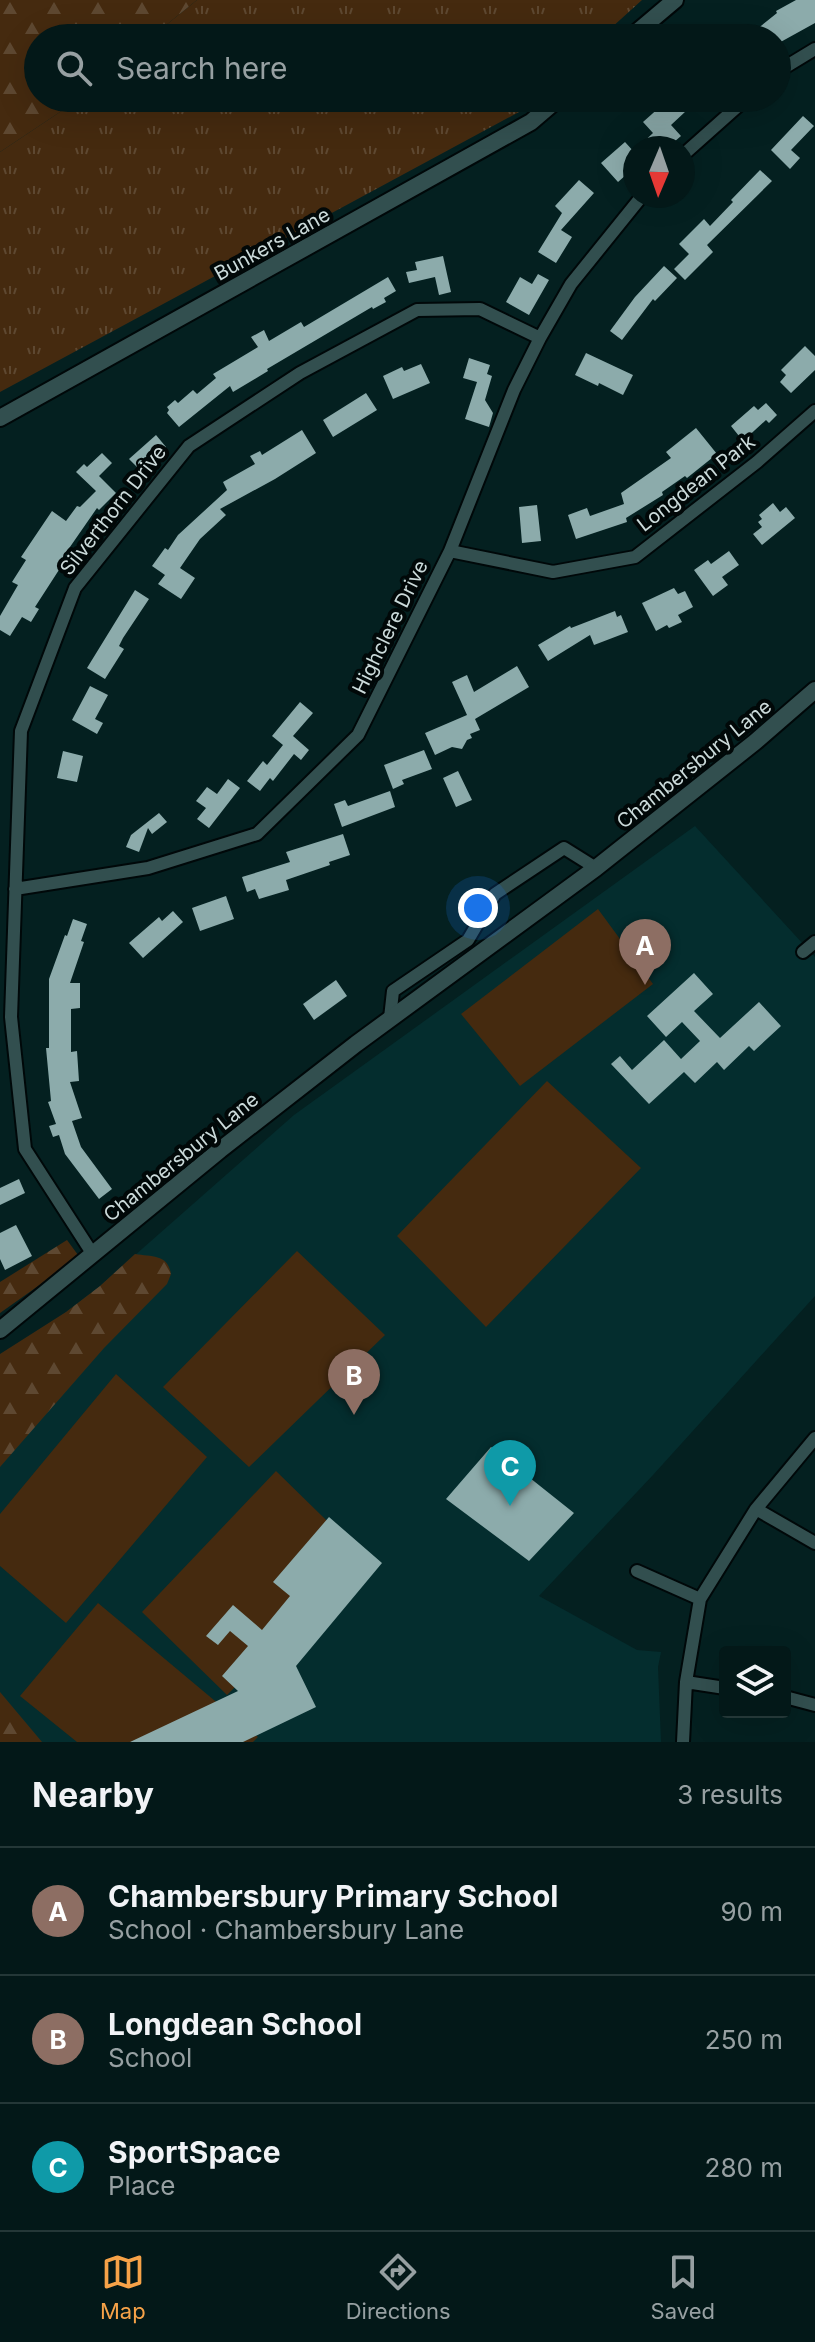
<!DOCTYPE html>
<meta charset="utf-8">
<style>
:root{--surface:#031818;--page:#0d2121;--text:#f1f3f6;--muted:#97a0a2;--line:#243737;--accent:#f6a248}
body{margin:0;font-family:Inter,sans-serif;background:var(--page);color:var(--text)}
.controls{position:absolute;right:24px;bottom:24px;display:grid;overflow:hidden;border-radius:8px;box-shadow:0 8px 32px #0002}
.controls button{width:72px;height:72px;display:grid;place-items:center;padding:0;border:0;border-bottom:2px solid var(--line);background:var(--surface);color:var(--text);font:40px sans-serif}
.compass{position:absolute;left:623px;top:136px;width:72px;height:72px;border-radius:50%;background:var(--surface);box-shadow:0 8px 32px #0002;rotate:182deg}
.you{position:absolute;left:478px;top:908px;width:28px;height:28px;margin:-20px;border:6px solid #fff;border-radius:50%;background:#1a73e8;box-shadow:0 0 0 12px #1a73e833}
.badge{display:grid;place-items:center;width:52px;height:52px;border-radius:50%;background:var(--accent);color:#fff;font-size:26px;font-weight:700}
.pin{position:absolute;translate:-50% -66px;filter:drop-shadow(0 2px 4px #0008)}
.pin::after{content:'';position:absolute;top:42px;width:28px;height:24px;background:inherit;clip-path:polygon(0 0,100% 0,50% 100%)}
.list{margin:0;padding:0;list-style:none}
h2{display:flex;justify-content:space-between;align-items:center;height:104px;margin:0;padding:0 32px;font-size:34px}
h2 small{font-size:26px;font-weight:400;color:var(--muted)}
.list li{display:grid;grid-template-columns:52px 1fr auto;gap:24px;align-items:center;box-sizing:border-box;height:128px;padding:0 32px;border-top:2px solid var(--line)}
.list b{display:block;font-size:30px;white-space:nowrap}
.list p{margin:0;font-size:26px;white-space:nowrap;color:var(--muted)}
.list em{font-size:26px;font-style:normal;color:var(--muted)}
.icon{flex:none;width:44px;height:44px;fill:none;stroke:currentColor;stroke-width:2;stroke-linecap:round;stroke-linejoin:round}
.map{position:relative;flex:none;width:815px;height:1742px;overflow:hidden}
.search{position:absolute;background:var(--surface);box-shadow:0 8px 32px #0002;left:24px;right:24px;top:24px;height:88px;display:flex;align-items:center;gap:20px;box-sizing:border-box;padding:0 28px;border-radius:44px;color:var(--muted);font-size:30px}
.sheet{height:488px;background:var(--surface)}
nav{display:flex;justify-content:space-around;align-items:center;box-sizing:border-box;height:112px;border-top:2px solid var(--line);background:var(--surface);font-size:22px;color:var(--muted)}
nav a{display:grid;justify-items:center;gap:4px}
nav .on{color:var(--accent)}
.map>svg:first-child{display:block}
.built{fill:#042d2e}
.grass{fill:url(#grass-tufts)}
.forest{fill:url(#forest-firs)}
.garden{fill:#452a0f}
.building{fill:#8cabab}
.lines{fill:none;stroke-linecap:round;stroke-linejoin:round}
.street-casing{stroke:#000809;stroke-width:16}
.secondary-casing{stroke:#000809;stroke-width:20}
.street{stroke:#324f4f;stroke-width:12}
.secondary{stroke:#324f4f;stroke-width:16}
.labels{text-anchor:middle;stroke-width:8;stroke-linejoin:round;paint-order:stroke}
.street-label{font-size:20px;fill:#cbdada;stroke:#010808}
</style>
<div class="map">
<svg width="815" height="1742" viewBox="0 0 815 1742">
<defs>
<pattern id="grass-tufts" width="24" height="20" patternUnits="userSpaceOnUse" patternTransform="scale(2)"><rect width="24" height="20" fill="#452a0f"/><path d="M3 7l-1-3M5 7V3M7 7l1-3M15 17l-1-3M17 17v-4M19 17l1-3" fill="none" stroke="#5e4831"/></pattern>
<pattern id="forest-firs" width="22" height="20" patternUnits="userSpaceOnUse" patternTransform="scale(2)"><rect width="22" height="20" fill="#452a0f"/><path d="M5 1l3.5 6h-7zM16 11l3.5 6h-7z" fill="#5e4831"/></pattern>
</defs>
<rect width="100%" height="100%" fill="#042020"/>
<path class="built" d="M695 826 815 957V1296L653 1475 539 1596 637 1650 661 1652 658 1667 661 1742H0V1355L49 1325 100 1286 294 1115Z"/>
<path class="grass" d="M197 0H642L600 38H150Z
M81 98H534L519 112 0 392V152Z"/>
<path class="forest" d="M0 0H197L150 38H38V98H81L0 152Z
M67 1240 78 1255 41 1284 0 1313V1282Z
M135 1254C152 1257 168 1254 171 1274L167 1284 104 1348 0 1467V1354L66 1312 100 1286Z
M0 1692 42 1742H0Z"/>
<path class="garden" d="M598 909 653 984 520 1086 461 1014Z
M547 1081 641 1168 486 1327 397 1236Z
M297 1251 385 1335 249 1467 163 1387Z
M116 1374 207 1457 66 1623 0 1566V1514Z
M276 1471 365 1558 227 1695 142 1612Z
M98 1603 258 1737 253 1742H77L20 1696Z"/>
<path class="building" d="M796 0H815V23L777 44V38H746L777 13 776 11Z
M670 98H700L671 125 681 136 667 148H637L653 133 643 122Z
M803 116 814 126 791 150 800 158 790 169 771 150Z
M625 142 635 153V167L618 182 601 163Z
M760 170 772 181 707 245 713 252 685 280 674 269 689 254 679 244 704 219 710 226 733 202 731 200Z
M579 180 594 193 561 230 572 237 556 263 538 252 562 213 555 206Z
M443 256 451 292 439 295 435 277 409 283 406 272 417 270 415 262Z
M664 266 677 278 655 301 653 299 622 340 610 331 635 297Z
M538 274 549 280 529 315 506 302 520 277 532 284Z
M388 277 396 291 384 298 386 302 373 309 372 307 267 369 268 371 233 392 230 386 179 427 167 413 169 410 167 407 175 400 178 403 193 390 197 394 216 378 213 374 258 347 251 337 264 330 269 341 301 322 304 327Z
M805 346 815 356V370L791 393 780 382 786 375 781 370Z
M586 353 633 375 623 395 599 383 598 386 575 375Z
M469 358 490 365 487 374 492 376 485 400 493 413 489 427 465 419 477 382 463 378Z
M421 364 430 383 393 399 383 376 402 367 404 371Z
M366 393 377 410 333 437 323 420Z
M766 403 777 415 769 423 766 420 743 441 731 426 754 406 758 410Z
M696 428 717 454 687 478 685 476 662 492 663 495 626 518 627 522 576 539 568 515 587 508 590 516 624 504 621 493 671 458 666 452Z
M302 430 316 453 275 479 220 509 226 515 200 539 180 568 195 578 181 599 158 584 165 575 152 566 165 548 168 550 178 535 227 490 223 482 255 464 250 456 260 451 262 455Z
M156 435 166 447 140 470 129 459Z
M102 453 112 463 99 476 116 493 99 510 97 508 63 557 66 559 35 607 39 609 31 622 22 617 10 636 0 630V616L18 585 12 582 26 560 21 557 52 511 66 521 77 506 80 507 96 491 76 472 84 464 87 467Z
M773 503 780 512 786 507 795 518 762 545 753 534 762 527 758 522 762 519 759 515Z
M537 505 541 541 522 543 519 507Z
M729 551 739 565 722 577 728 585 713 596 694 570 708 560 711 564Z
M674 588 678 594 685 591 693 607 678 615 682 622 669 628 667 625 656 631 642 603Z
M135 590 149 599 123 638 119 646 124 649 105 679 87 668Z
M615 611 617 617 621 615 628 632 594 645 590 635 548 661 538 645 570 626 571 628Z
M517 666 529 687 475 719 480 730 470 734 472 738 467 740 462 749 452 747 435 755 425 733 467 715 452 682 467 675 474 692Z
M90 686 108 695 95 719 103 723 97 734 72 720Z
M300 702 313 713 293 736 309 750 301 760 294 754 273 781 270 778 260 791 247 781 263 761 267 765 283 745 272 736Z
M424 750 432 769 402 780 404 784 393 789 384 765Z
M63 751 83 756 77 782 57 778Z
M458 771 472 800 456 807 443 778Z
M228 779 240 788 209 828 197 819 206 808 196 801 207 787 217 794Z
M390 791 395 807 342 827 334 804 345 800 348 806Z
M159 813 167 822 152 834 148 828 139 852 126 847 131 835Z
M343 834 350 855 329 862 330 865 286 880 289 890 259 899 255 889 247 892 242 877 290 862 286 852Z
M226 896 234 919 200 931 192 908Z
M173 911 183 922 143 958 129 943 159 917 162 921Z
M73 919 87 924 81 941 84 942 70 983H80V1008L71 1009V1052L77 1051 79 1081 70 1082 82 1118 72 1121 81 1147 112 1189 99 1199 65 1154 59 1135 53 1137 49 1126 56 1124 48 1102 51 1101 46 1048H49V979L65 935 67 936Z
M694 973 713 994 694 1011 720 1038 759 1002 781 1026 754 1051 749 1046 724 1070 717 1062 695 1083 684 1072 649 1104 611 1064 620 1056 632 1070 664 1040 681 1059 700 1041 682 1022 666 1037 647 1016Z
M336 980 347 996 314 1020 303 1004Z
M19 1179 25 1193 0 1205V1188Z
M16 1225 32 1256 5 1270 0 1259V1233Z
M491 1447 574 1513 529 1561 446 1499Z
M329 1517 382 1563 296 1666 316 1707 243 1742H130L238 1691 222 1676 248 1646 230 1631 218 1645 206 1636 233 1605 262 1630 290 1596 273 1582Z"/>
<g class="lines">
<g class="street-casing">
<path id="street" d="M777 72 815 49
M683 155 747 98
M450 551 553 572 635 557 757 462 815 411
M15 889 148 868 257 834 358 735 450 551 514 390 540 338 571 284 642 196
M803 952 815 942
M390 1018 393 991 468 940 495 894 564 848 596 868
M92 1253 25 1149 11 1017 21 731 75 588 189 446 300 373 417 310 480 309 540 338
M756 1509 815 1543
M637 1571 700 1599
M686 1682 725 1688
M785 1697 815 1705
M683 1742 686 1682 700 1599 756 1509 815 1438"/>
</g>
<g class="secondary-casing">
<path id="secondary" d="M630 38 675 0
M0 418 531 122 559 98
M0 1330 220 1150 356 1044 596 868 755 742 815 690"/>
</g>
<use href="#street" class="street"/>
<use href="#secondary" class="secondary"/>
</g>
<g class="labels">
<g class="street-label">
<text transform="translate(272 244) rotate(-29)" y="7">Bunkers Lane</text>
<text transform="translate(696 483) rotate(-38)" y="7">Longdean Park</text>
<text transform="translate(113 510) rotate(-52)" y="7">Silverthorn Drive</text>
<text transform="translate(390 627) rotate(-64)" y="7">Highclere Drive</text>
<text transform="translate(694 764) rotate(-39)" y="7">Chambersbury Lane</text>
<text transform="translate(181 1157) rotate(-39)" y="7">Chambersbury Lane</text>
</g>
</g>
</svg>
<div class="controls">
<button><svg class="icon" aria-label="layers" viewBox="0 0 24 24"><path d="M12 4l9 5-9 5-9-5zM3 14l9 5 9-5"/></svg></button>
</div>
<svg class="compass" viewBox="-18 -18 36 36"><path d="M0-13l5 13h-10z" fill="#e53935"/><path d="M0 13l5-13h-10z" fill="#97a0a2"/></svg>
<div class="you"></div>
<div class="pin badge" style="left:645px;top:985px;background:#8d6e63">A</div>
<div class="pin badge" style="left:354px;top:1415px;background:#8d6e63">B</div>
<div class="pin badge" style="left:510px;top:1506px;background:#0f9aa8">C</div>
<div class="search"><svg class="icon" aria-label="search" viewBox="0 0 24 24"><circle cx="10" cy="10" r="6"/><path d="M15 15l6 6"/></svg>Search here</div>
</div>
<section class="sheet">
<h2>Nearby<small>3 results</small></h2>
<ul class="list">
<li><span class="badge" style="background:#8d6e63">A</span><div><b>Chambersbury Primary School</b><p>School · Chambersbury Lane</p></div><em>90 m</em></li>
<li><span class="badge" style="background:#8d6e63">B</span><div><b>Longdean School</b><p>School</p></div><em>250 m</em></li>
<li><span class="badge" style="background:#0f9aa8">C</span><div><b>SportSpace</b><p>Place</p></div><em>280 m</em></li>
</ul>
</section>
<nav>
<a class="on"><svg class="icon" aria-label="map" viewBox="0 0 24 24"><path d="M3 6l6-2 6 2 6-2v14l-6 2-6-2-6 2zM9 4v14M15 6v14"/></svg>Map</a>
<a><svg class="icon" aria-label="directions" viewBox="0 0 24 24"><path d="M12 3l9 9-9 9-9-9zM9 14v-3h6M13 9l2 2-2 2"/></svg>Directions</a>
<a><svg class="icon" aria-label="saved" viewBox="0 0 24 24"><path d="M7 4h10v16l-5-4-5 4z"/></svg>Saved</a>
</nav>
